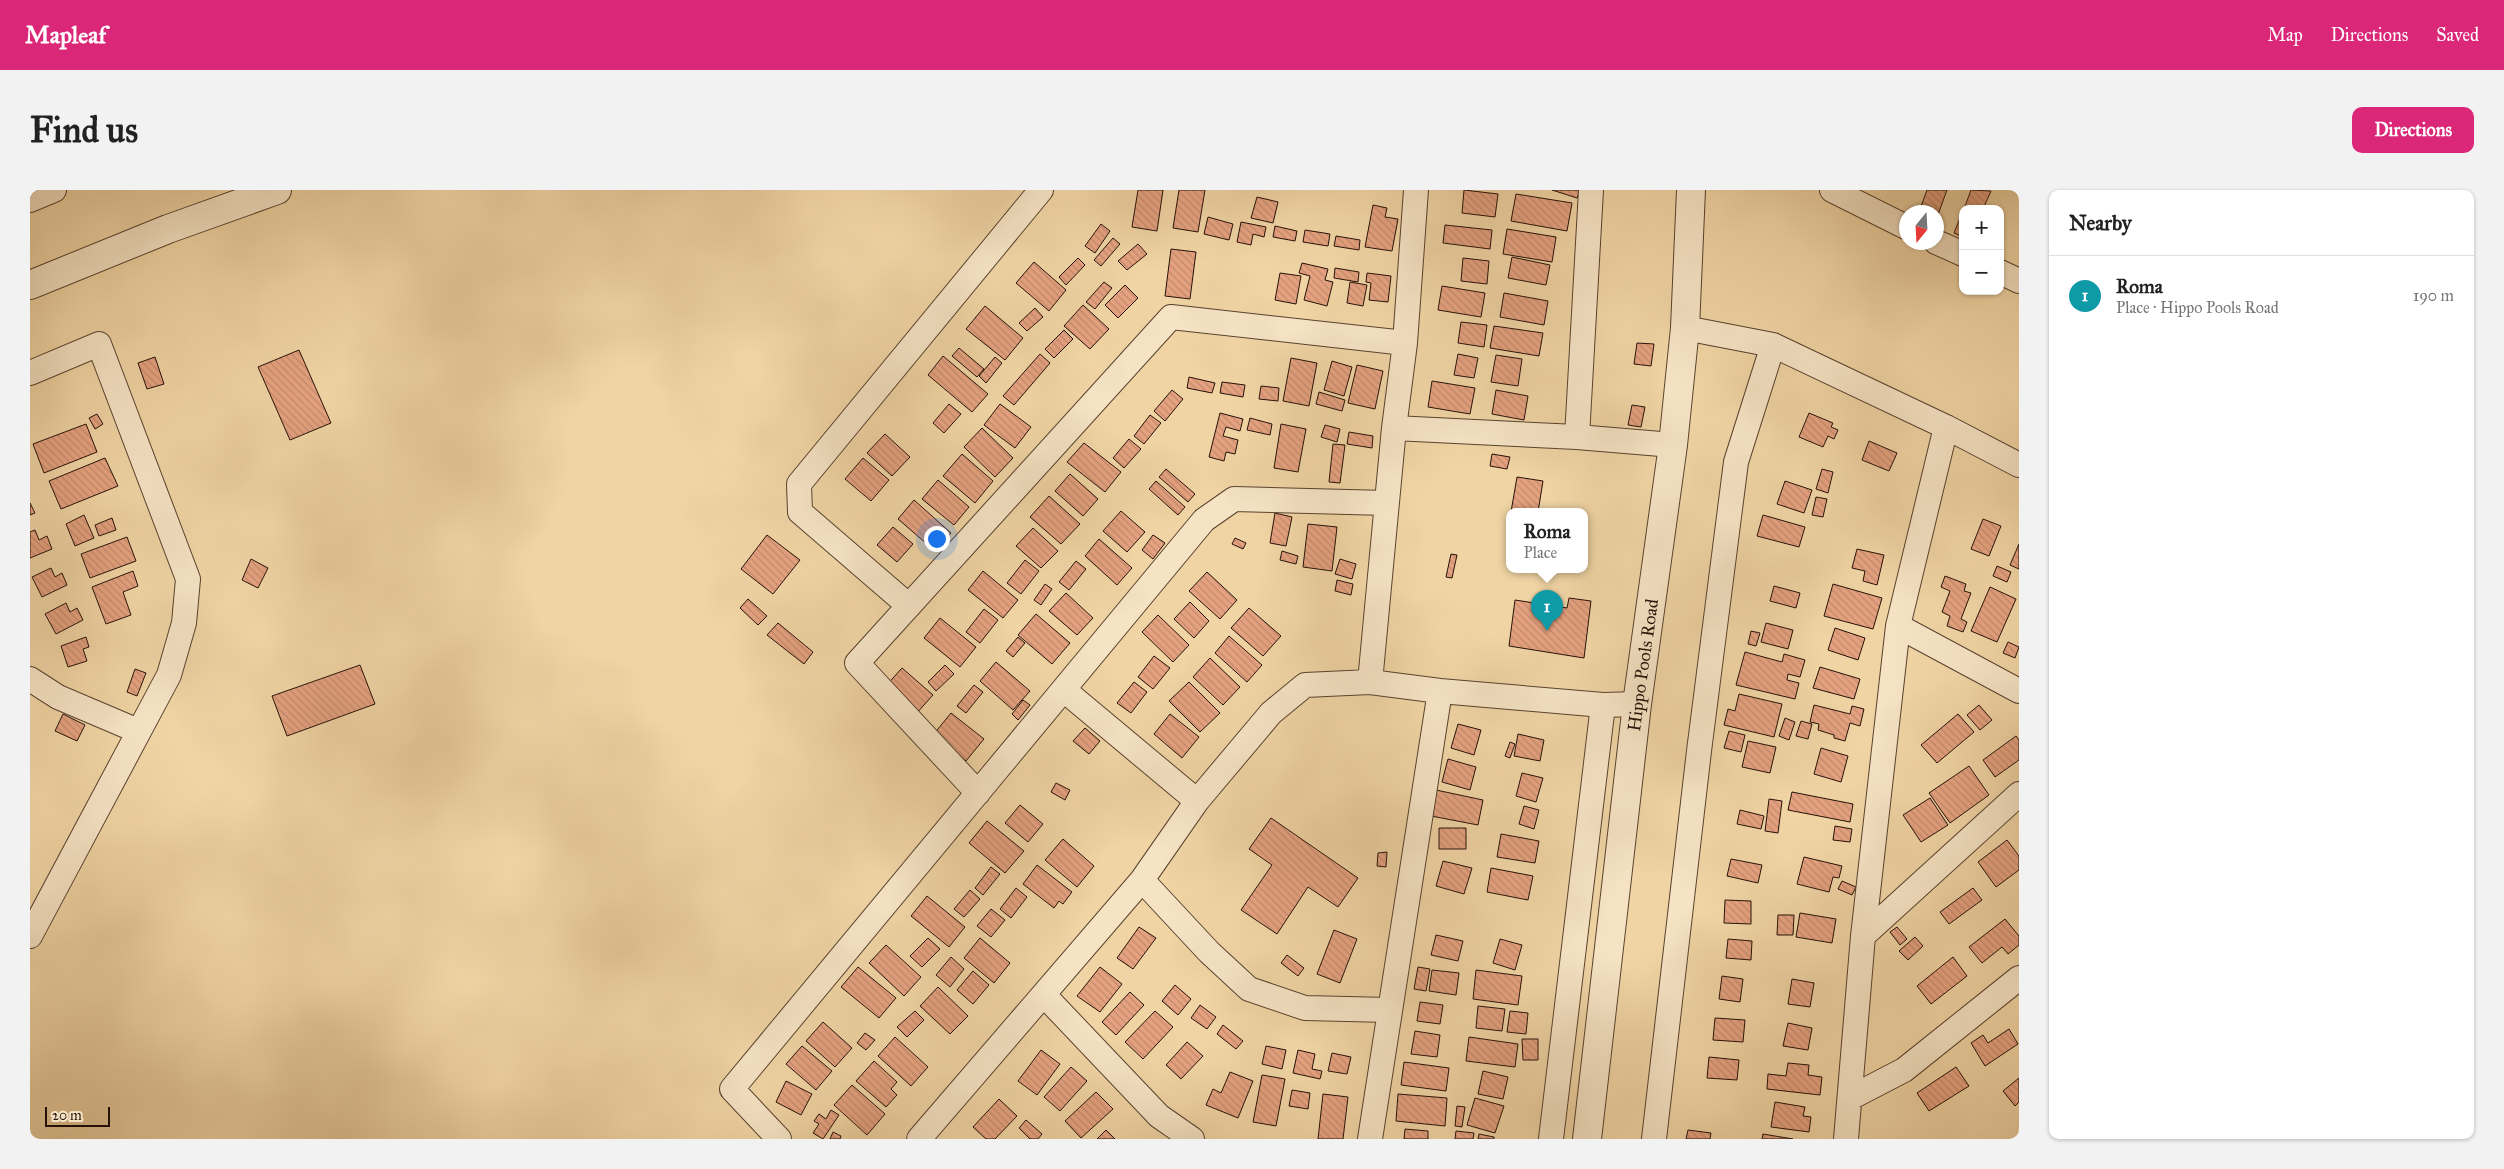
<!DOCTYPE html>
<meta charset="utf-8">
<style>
:root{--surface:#fff;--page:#f2f2f2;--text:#222;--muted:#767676;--line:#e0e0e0;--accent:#db2777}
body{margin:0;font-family:"IM FELL Great Primer",serif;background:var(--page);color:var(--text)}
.controls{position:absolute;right:15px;top:15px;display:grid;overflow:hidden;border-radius:10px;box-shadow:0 1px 4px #0004}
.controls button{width:45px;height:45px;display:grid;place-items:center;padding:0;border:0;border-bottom:1px solid var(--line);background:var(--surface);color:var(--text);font:25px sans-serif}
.compass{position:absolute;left:1869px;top:15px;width:45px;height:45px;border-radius:50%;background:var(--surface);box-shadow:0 1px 4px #0004;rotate:198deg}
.scale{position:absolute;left:15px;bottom:12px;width:65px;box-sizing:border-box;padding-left:5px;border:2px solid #261108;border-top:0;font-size:14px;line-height:18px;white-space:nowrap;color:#261108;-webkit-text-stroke:4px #f5e3c4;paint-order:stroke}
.you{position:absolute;left:906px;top:348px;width:18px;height:18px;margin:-12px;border:4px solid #fff;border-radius:50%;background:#1a73e8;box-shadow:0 0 0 8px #1a73e833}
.badge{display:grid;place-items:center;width:32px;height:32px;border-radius:50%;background:var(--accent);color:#fff;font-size:16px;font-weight:700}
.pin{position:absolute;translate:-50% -41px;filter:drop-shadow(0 1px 2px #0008)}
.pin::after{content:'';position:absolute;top:26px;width:18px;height:15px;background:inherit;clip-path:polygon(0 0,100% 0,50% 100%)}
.popup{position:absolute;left:1476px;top:318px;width:82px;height:65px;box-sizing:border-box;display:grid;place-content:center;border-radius:10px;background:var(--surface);filter:drop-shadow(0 1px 4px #0005);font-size:16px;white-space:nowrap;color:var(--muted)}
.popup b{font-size:19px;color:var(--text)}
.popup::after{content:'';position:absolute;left:50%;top:100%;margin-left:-10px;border:10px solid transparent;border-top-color:var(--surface)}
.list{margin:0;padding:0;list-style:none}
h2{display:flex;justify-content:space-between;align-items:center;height:65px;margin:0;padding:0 20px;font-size:21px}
h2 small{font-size:16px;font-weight:400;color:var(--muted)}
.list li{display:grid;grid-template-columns:32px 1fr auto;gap:15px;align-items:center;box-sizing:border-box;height:80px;padding:0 20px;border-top:1px solid var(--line)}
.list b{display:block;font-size:19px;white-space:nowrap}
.list p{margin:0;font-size:16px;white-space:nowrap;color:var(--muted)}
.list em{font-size:16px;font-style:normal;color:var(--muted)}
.map{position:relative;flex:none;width:1989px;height:949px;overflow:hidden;border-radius:10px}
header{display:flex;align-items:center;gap:30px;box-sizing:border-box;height:70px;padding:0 25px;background:var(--accent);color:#fff}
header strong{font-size:24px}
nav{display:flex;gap:28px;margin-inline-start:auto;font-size:18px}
.intro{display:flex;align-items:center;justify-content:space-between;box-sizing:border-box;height:120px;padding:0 30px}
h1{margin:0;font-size:35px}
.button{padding:12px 22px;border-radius:10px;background:var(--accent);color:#fff;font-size:18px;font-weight:700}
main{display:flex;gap:30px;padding:0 30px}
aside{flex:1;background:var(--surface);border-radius:10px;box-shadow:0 1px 4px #0004}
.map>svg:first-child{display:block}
.building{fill:url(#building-back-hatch);stroke:#261108}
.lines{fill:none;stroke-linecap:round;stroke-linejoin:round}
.minor-casing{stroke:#58422f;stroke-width:26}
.tertiary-casing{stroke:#58422f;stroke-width:30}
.minor{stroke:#f5e3c4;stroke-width:24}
.tertiary{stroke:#f5e3c4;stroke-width:28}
.labels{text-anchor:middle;stroke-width:4.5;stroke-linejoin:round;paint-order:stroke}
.street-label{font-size:18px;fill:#261108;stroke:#f5e3c4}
</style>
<header>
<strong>Mapleaf</strong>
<nav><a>Map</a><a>Directions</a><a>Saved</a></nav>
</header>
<div class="intro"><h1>Find us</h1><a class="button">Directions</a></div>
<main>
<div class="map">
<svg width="1989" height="949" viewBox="0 0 1989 949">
<defs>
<pattern id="building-back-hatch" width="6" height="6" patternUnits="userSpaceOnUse" patternTransform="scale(1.25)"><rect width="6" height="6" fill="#e5a280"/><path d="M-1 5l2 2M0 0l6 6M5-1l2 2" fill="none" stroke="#c48a6d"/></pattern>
</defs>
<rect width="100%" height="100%" fill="#f0d4a4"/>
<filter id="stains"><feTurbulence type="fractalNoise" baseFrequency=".004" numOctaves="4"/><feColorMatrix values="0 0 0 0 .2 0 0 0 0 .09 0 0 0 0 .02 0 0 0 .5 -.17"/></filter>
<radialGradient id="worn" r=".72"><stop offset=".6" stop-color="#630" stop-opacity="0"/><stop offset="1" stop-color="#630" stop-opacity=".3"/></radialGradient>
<path class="building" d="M1108 0H1133L1127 41 1102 37Z
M1149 0H1175L1168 42 1143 38Z
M1434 0 1468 4 1465 27 1432 23Z
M1522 0H1550L1547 8Z
M1897 0H1917L1906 30V22H1889Z
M1941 0 1961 1 1953 19H1934Z
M1486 4 1542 13 1537 41 1481 31Z
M1227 7 1248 12 1243 33 1221 28Z
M1343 15 1357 18 1355 27 1368 29 1362 61 1335 57Z
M1933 21V47L1924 43Z
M1178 27 1203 34 1199 50 1174 44Z
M1211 32 1236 37 1234 47 1223 44 1221 55 1207 52Z
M1071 34 1080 41 1065 63 1055 56Z
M1415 35 1462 40 1460 59 1413 53Z
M1245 36 1267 41 1265 51 1243 47Z
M1477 39 1526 47 1522 72 1473 64Z
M1275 40 1300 44 1298 56 1273 52Z
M1306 46 1330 50 1329 60 1304 56Z
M1083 48 1090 54 1071 76 1064 70Z
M1108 54 1117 64 1097 80 1088 71Z
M1141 59 1166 62 1160 109 1135 106Z
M1482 67 1520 75 1516 95 1478 88Z
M1048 68 1055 75 1036 95 1029 87Z
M1433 68 1459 71 1457 94 1431 91Z
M1004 72 1036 100 1019 121 986 93Z
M1272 73 1298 79 1295 90 1303 92 1297 116 1274 110 1280 86 1269 83Z
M1305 78 1329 82 1328 92 1304 88Z
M1250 83 1271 86 1266 114 1245 110Z
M1337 83 1361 86 1358 112 1339 110 1341 93 1336 92Z
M1074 92 1082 98 1065 119 1056 112Z
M1320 92 1337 95 1333 116 1317 113Z
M1095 95 1108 108 1088 128 1075 115Z
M1412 96 1455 103 1451 127 1408 120Z
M1474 103 1518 111 1514 135 1470 127Z
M1053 115 1079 139 1060 159 1034 136Z
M955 116 993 148 975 170 936 139Z
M1005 118 1013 127 997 141 989 133Z
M1431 132 1457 135 1454 157 1428 153Z
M1464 136 1513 143 1509 166 1460 158Z
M1034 140 1043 149 1024 168 1015 159Z
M1607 153 1624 154 1621 176 1604 174Z
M929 158 954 179 947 187 922 166Z
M269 160 301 233 260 250 228 177Z
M1010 164 1020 173 984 215 973 206Z
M1428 164 1448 168 1444 188 1424 185Z
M1466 165 1492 169 1488 196 1461 192Z
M913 166 958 204 942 222 898 185Z
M125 167 134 194 117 199 108 173Z
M965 167 972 173 956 193 949 186Z
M1261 168 1287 173 1279 216 1253 211Z
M1302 171 1322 177 1314 206 1294 200Z
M1327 175 1353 181 1345 219 1318 213Z
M1159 187 1185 193 1182 203 1157 198Z
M1402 191 1445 198 1440 224 1398 217Z
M1192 192 1215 195 1213 207 1190 203Z
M1231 196 1249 198 1248 211 1229 209Z
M1142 200 1153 209 1135 231 1124 221Z
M1466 200 1498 206 1494 230 1462 224Z
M1289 202 1315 210 1312 221 1286 214Z
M919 214 931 224 914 243 903 233Z
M970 214 1001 237 985 258 954 235Z
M1602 215 1615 217 1611 237 1598 235Z
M1190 223 1213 229 1210 241 1196 237 1193 246 1208 250 1205 264 1196 262 1194 271 1179 267Z
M1779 223 1803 233 1801 237 1808 240 1804 249 1798 246 1793 257 1769 247Z
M67 224 73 234 65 239 59 228Z
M1120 225 1131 233 1114 254 1104 246Z
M1220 228 1242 234 1240 245 1217 240Z
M56 234 67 262 14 283 3 254Z
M1251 234 1276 239 1268 282 1244 278Z
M1295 235 1310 239 1307 252 1291 247Z
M952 238 983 268 965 287 934 257Z
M1319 242 1343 246 1342 258 1317 254Z
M855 244 880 267 862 286 837 263Z
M1099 249 1111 259 1094 278 1083 268Z
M1839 251 1867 263 1859 281 1832 270Z
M1054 253 1091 282 1075 302 1037 272Z
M1303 254 1315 255 1310 293 1299 292Z
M932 264 963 291 945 313 913 286Z
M1462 264 1480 267 1477 279 1460 276Z
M75 268 88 296 31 319 19 291Z
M833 268 859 290 841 311 815 289Z
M1136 279 1165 304 1158 312 1129 287Z
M1792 279 1803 282 1798 303 1786 299Z
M1040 284 1068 309 1053 326 1025 301Z
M1487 287 1513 291 1508 322H1481Z
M908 290 939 317 924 335 892 309Z
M1126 291 1155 317 1148 325 1119 299Z
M1755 291 1782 300 1774 323 1747 314Z
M1019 306 1050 334 1031 354 1000 327Z
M1786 307 1797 309 1793 327 1782 325Z
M884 310 921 343 905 361 868 329Z
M0 313 5 323 0 325Z
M1091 321 1115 342 1097 362 1073 341Z
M1245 323 1262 327 1256 356 1240 353Z
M54 325 64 348 45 356 36 334Z
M1733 325 1775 337 1769 357 1727 346Z
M82 328 86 340 69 346 65 335Z
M1953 329 1971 336 1959 366 1941 359Z
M1278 334 1307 337 1302 381 1273 377Z
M863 337 883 354 867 372 847 355Z
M1003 338 1028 361 1011 378 986 356Z
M5 340 9 350 17 346 22 359 0 368V342Z
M737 345 770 370 743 404 711 379Z
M1123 345 1135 353 1123 369 1112 360Z
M97 347 106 371 60 388 51 364Z
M1205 348 1216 353 1213 359 1202 354Z
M1069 349 1102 378 1087 395 1055 366Z
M1989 354V379L1980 375Z
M1827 359 1854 365 1847 395 1833 391 1835 381 1822 378Z
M1252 361 1268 366 1266 374 1250 370Z
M1421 364 1427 365 1422 388 1416 387Z
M221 369 238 378 228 398 212 390Z
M1310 369 1326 374 1322 389 1305 384Z
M995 370 1009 381 991 404 977 393Z
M1046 371 1056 379 1039 400 1029 392Z
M1967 376 1981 382 1977 392 1963 386Z
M21 378 25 387 32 383 37 395 12 407 2 387Z
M103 381 108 396 93 402 101 425 76 434 62 397Z
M953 381 988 410 973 428 938 400Z
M1177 382 1207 410 1190 429 1159 401Z
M1915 386 1936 394 1934 401 1941 403 1931 429 1937 432 1933 442 1917 436 1920 426 1912 422 1920 401 1911 397Z
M1307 390 1323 394 1321 405 1305 401Z
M1015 394 1022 399 1011 415 1004 410Z
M1803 394 1852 408 1843 439 1794 426Z
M1744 396 1770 403 1766 418 1740 411Z
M1960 397 1986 409 1967 452 1941 441Z
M1036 403 1063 428 1047 445 1019 421Z
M1539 408 1561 411 1554 468 1479 456 1485 410 1537 418Z
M718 409 737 426 728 435 710 418Z
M1160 412 1179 431 1164 448 1144 429Z
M36 413 40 422 47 418 53 430 26 444 15 424Z
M1219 418 1251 446 1233 466 1201 438Z
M954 419 968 430 950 453 936 442Z
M1006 424 1040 453 1022 474 988 445Z
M1128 425 1159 455 1143 472 1112 442Z
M910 428 946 457 930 477 894 448Z
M748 433 783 462 774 474 737 445Z
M1736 433 1763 440 1758 459 1731 452Z
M1805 438 1835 448 1828 470 1798 460Z
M1721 441 1730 443 1726 456 1718 454Z
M1199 446 1232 475 1217 492 1185 463Z
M56 447 59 457 53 459 57 471 38 477 31 456Z
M988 447 995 453 983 467 976 461Z
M1978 452 1989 457 1985 468 1973 463Z
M1715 462 1752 472 1754 464 1775 470 1770 487 1758 484 1757 490 1769 493 1765 509 1706 495Z
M1124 466 1140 478 1123 499 1108 487Z
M1180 468 1210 497 1193 515 1163 487Z
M966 472 1000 501 983 520 950 491Z
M330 475 345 514 257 546 242 506Z
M915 475 924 484 906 501 898 492Z
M1790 477 1830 489 1824 509 1783 498Z
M872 478 903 505 885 525 854 498Z
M105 479 116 483 107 506 97 502Z
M1104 492 1117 502 1101 523 1087 513Z
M1159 492 1190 523 1170 542 1139 511Z
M944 495 953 502 936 523 927 516Z
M1709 504 1752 514 1744 547 1694 535 1698 519 1705 521Z
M993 510 1000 515 988 530 982 524Z
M1784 515 1820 524 1822 516 1834 519 1830 536 1820 533 1815 551 1804 548V545L1788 540 1789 534 1780 532Z
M1949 515 1962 530 1950 540 1937 525Z
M921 523 954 549 936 571 903 545Z
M33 524 55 535 47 551 25 541Z
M1140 524 1169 547 1152 568 1124 544Z
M1928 524 1944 542 1907 573 1891 555Z
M1755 528 1765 532 1759 550 1749 546Z
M1771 531 1782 534 1778 549 1766 546Z
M1428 534 1451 540 1444 565 1421 558Z
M1055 538 1070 551 1059 564 1043 551Z
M1699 541 1715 545 1711 562 1694 558Z
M1488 544 1514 550 1510 571 1484 566Z
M1986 546 1989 550V570L1965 587 1953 570Z
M1718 551 1746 557 1740 583 1712 577Z
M1480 552 1485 554 1480 568 1475 566Z
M1791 558 1818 566 1811 592 1784 584Z
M1418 569 1446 577 1440 600 1412 592Z
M1939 576 1959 605 1920 633 1899 603Z
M1492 583 1513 588 1506 612 1486 606Z
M1026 593 1040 600 1035 610 1021 602Z
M1406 600 1453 610 1448 635 1401 626Z
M1762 602 1823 614 1820 632 1758 620Z
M1900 608 1918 635 1891 652 1873 625Z
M1739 609 1752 611 1748 643 1735 641Z
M990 615 1013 634 998 652 975 633Z
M1494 616 1509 620 1504 639 1489 634Z
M1710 620 1734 626 1731 639 1707 634Z
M1241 628 1328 688 1308 717 1278 697 1247 744 1211 720 1242 675 1219 659Z
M957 631 994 661 975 683 939 653Z
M1805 636 1822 639 1820 652 1803 650Z
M1409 638H1436V659H1409Z
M1471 644 1509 651 1505 673 1467 667Z
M1033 649 1064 676 1047 697 1015 670Z
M1977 650 1989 666V680L1966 697 1948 672Z
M1357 662 1356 677 1347 676 1348 663Z
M1774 667 1812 676 1809 688 1803 687 1799 702 1767 694Z
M1701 669 1732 675 1728 693 1697 686Z
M1413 671 1442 678 1434 704 1406 696Z
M1007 675 1042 702 1033 714 1029 711 1024 718 993 694Z
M961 677 970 684 953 705 945 698Z
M1461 678 1503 686 1498 710 1457 702Z
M1812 691 1826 697 1822 705 1808 699Z
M986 698 997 707 981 728 970 719Z
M1943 698 1952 710 1919 734 1910 722Z
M940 700 950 709 934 727 924 719Z
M897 706 935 737 919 757 881 726Z
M1695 710 1721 711V734L1694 733Z
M961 719 975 730 961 747 947 736Z
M1770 723 1806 729 1802 753 1766 747Z
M1748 725H1764L1763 745H1747Z
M1975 729 1989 746V755L1978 764 1972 757 1952 773 1939 757Z
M1109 737 1126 748 1103 779 1087 768Z
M1867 737 1877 749 1870 755 1860 742Z
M1304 740 1327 749 1310 793 1287 784Z
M1406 745 1433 751 1428 771 1401 765Z
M1885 747 1893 756 1878 770 1869 761Z
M898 748 910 759 892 777 880 766Z
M950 748 980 773 964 793 934 768Z
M1470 749 1492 755 1485 780 1463 773Z
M1698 749 1722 751 1721 770 1696 768Z
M856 755 891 787 874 806 839 773Z
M1257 765 1274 778 1268 786 1251 773Z
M921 767 934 779 920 797 906 785Z
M1923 767 1937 786 1901 814 1887 796Z
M828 777 866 808 849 828 811 797Z
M1070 777 1092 794 1070 822 1047 806Z
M1388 777 1400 779 1396 801 1384 799Z
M1402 780 1429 783 1426 805 1399 801Z
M1446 780 1492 786 1488 815 1443 809Z
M943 781 959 795 943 814 927 800Z
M1692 786 1713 789 1710 812 1689 809Z
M1762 789 1784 793 1780 817 1758 814Z
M1145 795 1161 809 1148 825 1132 811Z
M908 797 938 826 920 844 890 816Z
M1100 802 1114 815 1086 845 1072 832Z
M1390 812 1413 815 1410 834 1387 831Z
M1170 815 1186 827 1177 839 1161 828Z
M1448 816 1475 819 1472 841 1446 838Z
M885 821 894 830 877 847 867 837Z
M1125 821 1143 837 1113 869 1095 852Z
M1480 821 1498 823 1496 844 1477 842Z
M1685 828 1715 830 1713 852 1683 850Z
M793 832 822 858 805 877 776 851Z
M1758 833 1782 838 1778 860 1753 856Z
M1193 835 1213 851 1206 859 1187 844Z
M1979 839 1988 854 1955 876 1941 853 1953 845 1958 853Z
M1385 841 1410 845 1407 867 1381 864Z
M835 843 845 850 836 860 827 853Z
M865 847 898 877 881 896 848 866Z
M1439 847 1488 854 1485 877 1436 871Z
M1492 849H1508V870H1493Z
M1157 852 1173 866 1151 889 1136 875Z
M772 856 802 881 786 900 756 874Z
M1236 856 1256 860 1252 879 1232 874Z
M1011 860 1030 874 1007 905 988 891Z
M1268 860 1285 864 1282 879 1292 881 1290 889 1263 883Z
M1302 863 1321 867 1317 884 1298 881Z
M1679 867 1709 870 1707 890 1677 888Z
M844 871 867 892 861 899 867 905 856 917 826 891Z
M1374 872 1419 878 1416 901 1371 895Z
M1758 873 1779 875 1778 885 1792 887 1790 905 1737 899 1738 884 1756 886Z
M1041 877 1057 891 1030 921 1014 907Z
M1926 877 1939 896 1899 921 1887 903Z
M1453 881 1478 887 1473 909 1448 904Z
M1200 882 1223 891 1208 928 1176 915 1183 899 1191 903Z
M1232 885 1255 889 1246 936 1223 932Z
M1989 888V912L1985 916 1973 901Z
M756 891 782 904 771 925 746 912Z
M822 895 855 924 837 945 804 915Z
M1262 900 1280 903 1278 919 1259 916Z
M1066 902 1083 919 1051 948 1035 931Z
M1293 904 1318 907 1313 949H1288Z
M1368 904 1417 908 1415 936 1366 931Z
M1445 908 1474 916 1465 943 1437 935Z
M969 909 987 926 965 949H956L943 937Z
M1745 912 1775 917 1773 926 1781 927 1779 942 1741 937Z
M1427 916 1435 917 1432 937 1425 936Z
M801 920 809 925 793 949 783 943 789 934 784 931 789 924 796 929Z
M996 930 1012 944 1008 949H1000L989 938Z
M1375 939 1398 941V949H1374Z
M1076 940 1085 949H1067Z
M1658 940 1681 943 1680 949H1656Z
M1426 941 1444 943 1443 949H1425Z
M803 942 811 946 810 949H800Z
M1449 944 1464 947V949H1448Z
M1733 944 1763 949H1732Z"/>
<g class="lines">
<g class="minor-casing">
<path id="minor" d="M1802 0 1876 37
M0 10 24 0
M1906 52 1933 64
M1970 82 1989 91
M1655 138 1743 155 1916 237 1989 275
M0 183 69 154 158 389 154 433 139 485 0 746
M1364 238 1547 247 1643 255
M1547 247 1561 0
M879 416 770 322 769 294 1011 0
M1868 436 1989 501
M0 489 28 507 108 541
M1340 492 1364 238 1375 153 1386 0
M1034 500 1167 611
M948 603 827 473 1141 127 1375 153
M1112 690 1179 762 1219 799 1275 818 1359 820
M1833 746 1989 604
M1014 805 1129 926 1162 949
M1820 908 1874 880 1989 788
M749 949 702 899 1174 330 1204 309 1357 313
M889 949 1112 690 1167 611 1241 523 1275 495 1340 492 1410 501 1573 515 1607 514
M1340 949 1410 501
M1521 949 1573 515
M1624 949 1669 561 1706 272 1743 155
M1816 949 1833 746 1868 436 1916 237"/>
</g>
<g class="tertiary-casing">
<path id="tertiary" d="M0 95 138 39 247 0
M1557 949 1607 514 1643 255 1655 138 1661 0"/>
</g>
<use href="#minor" class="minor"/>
<use href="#tertiary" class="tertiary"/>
</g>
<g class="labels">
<g class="street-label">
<text transform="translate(1613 475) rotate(-82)" y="6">Hippo Pools Road</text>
</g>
</g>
<rect width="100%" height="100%" filter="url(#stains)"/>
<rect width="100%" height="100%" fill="url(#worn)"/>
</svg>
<div class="controls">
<button>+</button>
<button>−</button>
</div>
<svg class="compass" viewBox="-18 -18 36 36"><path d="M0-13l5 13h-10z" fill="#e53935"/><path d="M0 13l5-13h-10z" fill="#767676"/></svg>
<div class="scale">20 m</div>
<div class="you"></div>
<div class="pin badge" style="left:1517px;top:441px;background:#0f9aa8">1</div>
<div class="popup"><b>Roma</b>Place</div>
</div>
<aside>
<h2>Nearby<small></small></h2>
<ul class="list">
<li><span class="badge" style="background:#0f9aa8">1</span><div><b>Roma</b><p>Place · Hippo Pools Road</p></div><em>190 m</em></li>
</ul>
</aside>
</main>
